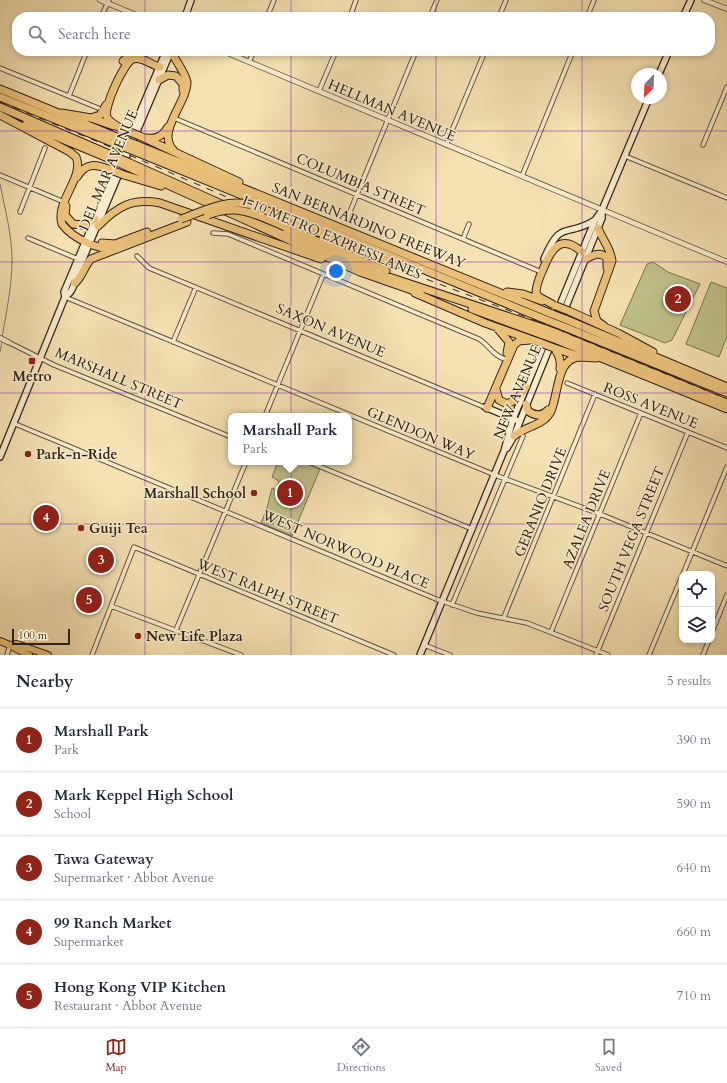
<!DOCTYPE html>
<meta charset="utf-8">
<style>
:root{--surface:#fff;--page:#f2f2f3;--text:#1f2937;--muted:#747a83;--line:#e0e1e3;--accent:#8f2418}
body{margin:0;font-family:Cardo,serif;background:var(--page);color:var(--text)}
.controls{position:absolute;right:12px;bottom:12px;display:grid;overflow:hidden;border-radius:8px;box-shadow:0 2px 6px #0003}
.controls button{width:36px;height:36px;display:grid;place-items:center;padding:0;border:0;border-bottom:1px solid var(--line);background:var(--surface);color:var(--text);font:20px sans-serif}
.compass{position:absolute;left:631px;top:68px;width:36px;height:36px;border-radius:50%;background:var(--surface);box-shadow:0 2px 6px #0003;rotate:203deg}
.scale{position:absolute;left:12px;bottom:10px;width:58px;box-sizing:border-box;padding-left:4px;border:2px solid #322319;border-top:0;font-size:11px;line-height:14px;white-space:nowrap;color:#322319;-webkit-text-stroke:3px #f8eccd;paint-order:stroke}
.you{position:absolute;left:336px;top:271px;width:14px;height:14px;margin:-10px;border:3px solid #fff;border-radius:50%;background:#1a73e8;box-shadow:0 0 0 6px #1a73e833}
.badge{display:grid;place-items:center;width:26px;height:26px;border-radius:50%;background:var(--accent);color:#fff;font-size:13px;font-weight:700}
.pin{position:absolute;translate:-50% -50%;border:2px solid #fff;box-shadow:0 1px 4px #0006}
.popup{position:absolute;left:228px;top:413px;width:124px;height:52px;box-sizing:border-box;display:grid;place-content:center;border-radius:8px;background:var(--surface);filter:drop-shadow(0 1px 3px #0005);font-size:13px;white-space:nowrap;color:var(--muted)}
.popup b{font-size:15px;color:var(--text)}
.popup::after{content:'';position:absolute;left:50%;top:100%;margin-left:-8px;border:8px solid transparent;border-top-color:var(--surface)}
.list{margin:0;padding:0;list-style:none}
h2{display:flex;justify-content:space-between;align-items:center;height:52px;margin:0;padding:0 16px;font-size:17px}
h2 small{font-size:13px;font-weight:400;color:var(--muted)}
.list li{display:grid;grid-template-columns:26px 1fr auto;gap:12px;align-items:center;box-sizing:border-box;height:64px;padding:0 16px;border-top:1px solid var(--line)}
.list b{display:block;font-size:15px;white-space:nowrap}
.list p{margin:0;font-size:13px;white-space:nowrap;color:var(--muted)}
.list em{font-size:13px;font-style:normal;color:var(--muted)}
.icon{flex:none;width:22px;height:22px;fill:none;stroke:currentColor;stroke-width:2;stroke-linecap:round;stroke-linejoin:round}
.map{position:relative;flex:none;width:727px;height:655px;overflow:hidden}
.search{position:absolute;background:var(--surface);box-shadow:0 2px 6px #0003;left:12px;right:12px;top:12px;height:44px;display:flex;align-items:center;gap:10px;box-sizing:border-box;padding:0 14px;border-radius:16px;color:var(--muted);font-size:15px}
.sheet{height:372px;background:var(--surface)}
nav{display:flex;justify-content:space-around;align-items:center;box-sizing:border-box;height:56px;border-top:1px solid var(--line);background:var(--surface);font-size:11px;color:var(--muted)}
nav a{display:grid;justify-items:center;gap:2px}
nav .on{color:var(--accent)}
.map>svg:first-child{display:block}
.green{fill:#c0c189;stroke:#797251}
.lines{fill:none;stroke-linecap:round;stroke-linejoin:round}
.stream{stroke:#747e78;stroke-width:1}
.minor-casing{stroke:#63523f;stroke-width:5.5}
.tertiary-casing{stroke:#63523f;stroke-width:6}
.secondary-casing{stroke:#322319;stroke-width:8}
.primary-casing{stroke:#322319;stroke-width:8}
.motorway-casing{stroke:#322319;stroke-width:9}
.minor{stroke:#f8eccd;stroke-width:3.5}
.tertiary{stroke:#f8eccd;stroke-width:4.5}
.secondary{stroke:#f8eccd;stroke-width:5.5}
.primary{stroke:#eac079;stroke-width:6}
.motorway{stroke:#eac079;stroke-width:7}
.rail{stroke:#322319;stroke-width:1;stroke-dasharray:7 7;stroke-linecap:butt}
.motorway-bridge-casing{stroke:#322319;stroke-width:9;stroke-linecap:butt}
.motorway-bridge{stroke:#eac079;stroke-width:7}
.grid{fill:none;stroke:#7b2cbf;stroke-width:1;stroke-opacity:0.55}
.poi-dot{fill:#8f2418;stroke:#f8eccd;stroke-width:1.5}
.labels{text-anchor:middle;stroke-width:3;stroke-linejoin:round;paint-order:stroke}
.street-label{font-size:14px;fill:#322319;stroke:#f8eccd}
.poi-label{font-size:14px;font-weight:bold;fill:#322319;stroke:#f8eccd;text-anchor:start}
</style>
<div class="map">
<svg width="727" height="655" viewBox="0 0 727 655">
<rect width="100%" height="100%" fill="#f5e1b2"/>
<filter id="stains"><feTurbulence type="fractalNoise" baseFrequency=".005" numOctaves="4"/><feColorMatrix values="0 0 0 0 .2 0 0 0 0 .09 0 0 0 0 .02 0 0 0 .5 -.17"/></filter>
<radialGradient id="worn" r=".72"><stop offset=".6" stop-color="#630" stop-opacity="0"/><stop offset="1" stop-color="#630" stop-opacity=".3"/></radialGradient>
<path class="green" d="M653 262 668 272 700 284 672 340 665 343 620 325 647 264Z
M711 282 727 288V336L719 357 686 344Z
M278 462H304L320 469 292 536 261 523 267 508 272 488 276 490 279 481 272 477Z"/>
<g class="lines">
<path class="stream" d="M0 184C5 209 12 235 12 261 12 287 6 313 2 338
M0 352 2 341"/>
<g class="minor-casing">
<path id="minor" d="M101 17 109 0
M267 17 274 0
M350 17 356 0
M430 17 437 0
M499 17 506 0
M587 17 594 0
M249 62 254 51
M0 68 98 108
M319 91 336 51
M69 96 87 51
M174 118 539 271
M446 145 485 51
M703 145 727 87
M625 156 727 198
M0 175 64 202
M522 176 573 51
M20 212 45 148
M347 219 416 51
M213 233 228 234 479 339C489 345 493 356 505 359
M28 238 78 259
M463 239 469 224
M137 256 149 268 484 407
M65 297 495 475 600 514 727 566
M8 342 54 365 231 437
M173 342 196 287
M567 383 727 448
M265 416 323 275
M13 423 436 599 477 613 527 623 608 655
M309 462 472 529
M683 574 727 467
M452 605 523 436
M111 606 241 655
M504 617 595 394
M176 630 246 462
M551 632 641 413
M712 632 727 595
M424 645 450 655
M7 655 10 645
M92 655 134 547 394 655
M596 655 688 432
M649 655 682 576
M703 655 709 640"/>
</g>
<g class="tertiary-casing">
<path id="tertiary" d="M100 0 141 17
M704 0 727 9
M223 51 727 262
M0 338 8 342"/>
</g>
<g class="secondary-casing">
<path id="secondary" d="M185 17 191 0
M683 17 691 0
M659 74 669 51
M544 259C562 217 566 239 595 220
M65 297C74 291 74 283 77 273L171 51
M548 334 595 220 602 210 649 98
M554 336 602 218V210
M485 407 516 420
M507 448 514 436 551 344
M0 457 65 297 64 292 166 51
M420 655 504 451 513 419 545 342"/>
</g>
<g class="primary-casing">
<path id="primary" d="M0 641C11 645 19 651 29 655
M10 645 17 644 48 655"/>
</g>
<g class="motorway-casing">
<path id="motorway" d="M171 51C175 60 186 74 187 82 187 104 155 132 174 151
M123 61 132 53 143 51
M159 80 168 75 176 76 183 84V90
M0 89 124 140
M0 97 121 146
M0 107 116 157
M62 113 91 118 114 126
M0 115 70 152 76 157C85 177 55 201 62 224 73 239 100 251 118 249
M91 118 100 115 106 105
M26 124 115 161
M127 131C121 128 110 124 107 117 103 108 124 62 133 59 142 56 151 65 160 67
M140 136 239 182
M147 138C157 139 163 136 168 127
M137 145 552 314
M134 151 549 321
M130 163 226 206
M128 167 360 272 420 293
M124 175 161 186
M77 177C86 162 96 164 111 170
M66 206 65 215 73 224 83 225 95 219
M239 212 377 273 546 329
M288 220 398 264
M98 226C118 206 132 198 160 203L321 259
M285 227 386 271
M598 228C602 239 611 249 612 261L594 311 597 321 604 326
M102 243 115 244 147 232
M586 259C593 255 600 251 607 258V268
M75 283C83 276 84 266 91 259L187 222
M507 292 523 294 542 301
M415 293 485 323 541 343
M552 304 539 297 536 293C536 284 540 276 544 267 552 247 562 234 582 252
M472 309 543 335
M569 311 618 333 653 352
M565 319 727 387
M562 326 727 393
M498 329 509 342 507 353
M559 334 727 403
M557 340 727 409
M554 348C559 355 561 360 560 369
M554 348 581 357 596 358
M496 389 499 400 507 404 517 399 526 387
M526 404 528 411C535 416 542 417 548 410
M487 408 514 345 519 341 530 340
M514 436C525 426 544 426 551 411 559 393 556 357 581 357"/>
</g>
<use href="#minor" class="minor"/>
<use href="#tertiary" class="tertiary"/>
<use href="#secondary" class="secondary"/>
<use href="#primary" class="primary"/>
<use href="#motorway" class="motorway"/>
<path class="rail" d="M0 102 101 143 355 252 547 325 727 399"/>
<g class="motorway-bridge-casing">
<path id="motorway-bridge" d="M127 131 140 136
M124 140 137 145
M121 146 134 151
M116 157 130 163
M115 161 128 167
M111 170 124 175
M208 215C238 203 257 215 285 227
M181 219C201 212 225 199 247 204 261 207 275 214 288 220
M556 306 569 311
M552 314 565 319
M549 321 562 326
M546 329 559 334
M543 335 557 340
M541 343 554 348"/>
</g>
<use href="#motorway-bridge" class="motorway-bridge"/>
</g>
<path class="grid" d="M145 0V17M291 0V17M436 0V17M582 0V17M145 51V655M291 51V655M436 51V655M582 51V655M0 131H727M0 262H727M0 393H727M0 524H727"/>
<g class="poi-dot">
<rect x="28" y="357" width="8" height="8" rx="2"/>
<circle cx="28" cy="454" r="4"/>
<circle cx="254" cy="493" r="4"/>
<circle cx="81" cy="528" r="4"/>
<circle cx="138" cy="636" r="4"/>
</g>
<g class="labels">
<g class="street-label">
<text transform="translate(392 110) rotate(23)" y="5">HELLMAN AVENUE</text>
<text transform="translate(108 170) rotate(-67)" y="5">DEL MAR AVENUE</text>
<text transform="translate(361 184) rotate(23)" y="5">COLUMBIA STREET</text>
<text transform="translate(369 225) rotate(22)" y="5">SAN BERNARDINO FREEWAY</text>
<text transform="translate(332 237) rotate(23)" y="5">I-10 METRO EXPRESSLANES</text>
<text transform="translate(331 330) rotate(23)" y="5">SAXON AVENUE</text>
<text transform="translate(119 378) rotate(23)" y="5">MARSHALL STREET</text>
<text transform="translate(517 392) rotate(-67)" y="5">NEW AVENUE</text>
<text transform="translate(651 405) rotate(22)" y="5">ROSS AVENUE</text>
<text transform="translate(421 433) rotate(23)" y="5">GLENDON WAY</text>
<text transform="translate(540 502) rotate(-68)" y="5">GERANIO DRIVE</text>
<text transform="translate(586 519) rotate(-68)" y="5">AZALEA DRIVE</text>
<text transform="translate(631 539) rotate(-68)" y="5">SOUTH VEGA STREET</text>
<text transform="translate(346 549) rotate(23)" y="5">WEST NORWOOD PLACE</text>
<text transform="translate(268 591) rotate(22)" y="5">WEST RALPH STREET</text>
</g>
<g class="poi-label">
<text x="32" y="381" text-anchor="middle">Metro</text>
<text x="36" y="459">Park-n-Ride</text>
<text x="246" y="498" text-anchor="end">Marshall School</text>
<text x="89" y="533">Guiji Tea</text>
<text x="146" y="641">New Life Plaza</text>
</g>
</g>
<rect width="100%" height="100%" filter="url(#stains)"/>
<rect width="100%" height="100%" fill="url(#worn)"/>
</svg>
<div class="controls">
<button><svg class="icon" aria-label="locate" viewBox="0 0 24 24"><circle cx="12" cy="12" r="6"/><path d="M12 2v4M12 18v4M2 12h4M18 12h4"/></svg></button>
<button><svg class="icon" aria-label="layers" viewBox="0 0 24 24"><path d="M12 4l9 5-9 5-9-5zM3 14l9 5 9-5"/></svg></button>
</div>
<svg class="compass" viewBox="-18 -18 36 36"><path d="M0-13l5 13h-10z" fill="#e53935"/><path d="M0 13l5-13h-10z" fill="#747a83"/></svg>
<div class="scale">100 m</div>
<div class="you"></div>
<div class="pin badge" style="left:290px;top:493px">1</div>
<div class="popup"><b>Marshall Park</b>Park</div>
<div class="pin badge" style="left:678px;top:299px">2</div>
<div class="pin badge" style="left:101px;top:560px">3</div>
<div class="pin badge" style="left:46px;top:518px">4</div>
<div class="pin badge" style="left:89px;top:600px">5</div>
<div class="search"><svg class="icon" aria-label="search" viewBox="0 0 24 24"><circle cx="10" cy="10" r="6"/><path d="M15 15l6 6"/></svg>Search here</div>
</div>
<section class="sheet">
<h2>Nearby<small>5 results</small></h2>
<ul class="list">
<li><span class="badge">1</span><div><b>Marshall Park</b><p>Park</p></div><em>390 m</em></li>
<li><span class="badge">2</span><div><b>Mark Keppel High School</b><p>School</p></div><em>590 m</em></li>
<li><span class="badge">3</span><div><b>Tawa Gateway</b><p>Supermarket · Abbot Avenue</p></div><em>640 m</em></li>
<li><span class="badge">4</span><div><b>99 Ranch Market</b><p>Supermarket</p></div><em>660 m</em></li>
<li><span class="badge">5</span><div><b>Hong Kong VIP Kitchen</b><p>Restaurant · Abbot Avenue</p></div><em>710 m</em></li>
</ul>
</section>
<nav>
<a class="on"><svg class="icon" aria-label="map" viewBox="0 0 24 24"><path d="M3 6l6-2 6 2 6-2v14l-6 2-6-2-6 2zM9 4v14M15 6v14"/></svg>Map</a>
<a><svg class="icon" aria-label="directions" viewBox="0 0 24 24"><path d="M12 3l9 9-9 9-9-9zM9 14v-3h6M13 9l2 2-2 2"/></svg>Directions</a>
<a><svg class="icon" aria-label="saved" viewBox="0 0 24 24"><path d="M7 4h10v16l-5-4-5 4z"/></svg>Saved</a>
</nav>
